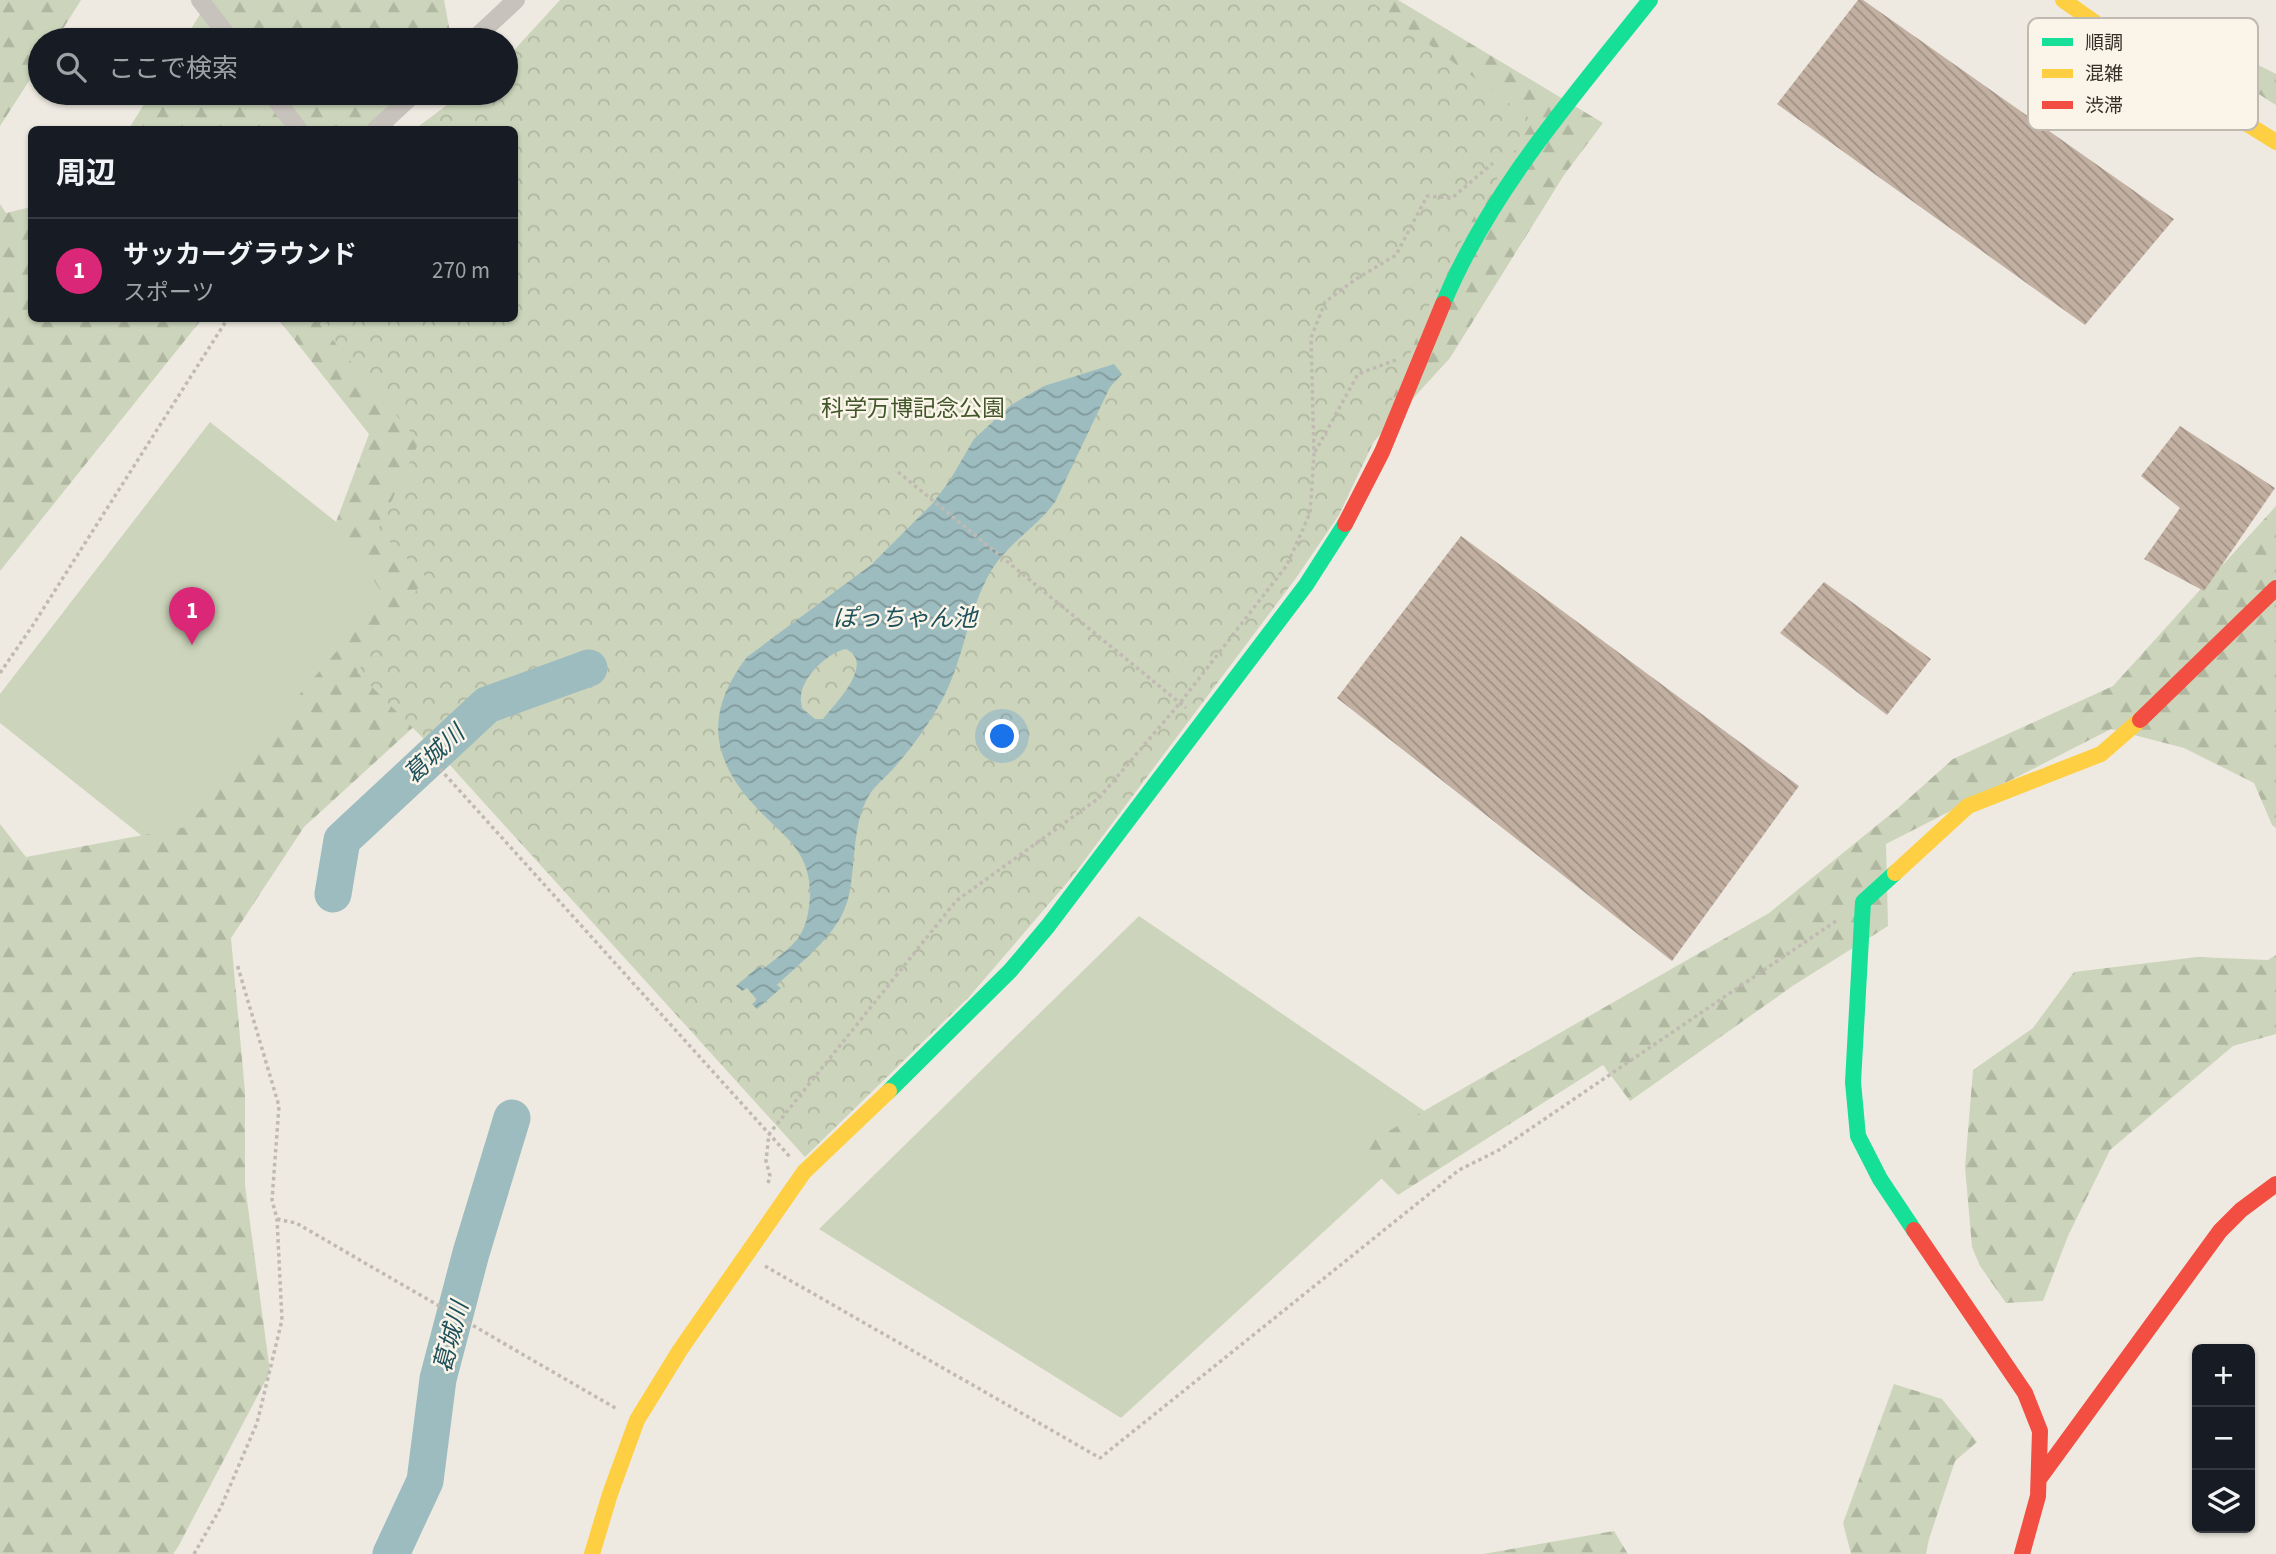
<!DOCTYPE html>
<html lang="ja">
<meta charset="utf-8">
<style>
:root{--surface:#171b24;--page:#20242c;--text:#f1f3f6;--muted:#9ea1a6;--line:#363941;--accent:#db2777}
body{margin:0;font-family:"Source Sans 3","Noto Sans JP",sans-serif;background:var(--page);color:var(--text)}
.controls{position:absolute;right:21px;bottom:21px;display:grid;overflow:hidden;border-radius:10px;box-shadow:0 2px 5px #0004}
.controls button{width:63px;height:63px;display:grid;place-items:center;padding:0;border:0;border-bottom:2px solid var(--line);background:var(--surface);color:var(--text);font:35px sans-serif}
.you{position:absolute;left:1003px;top:737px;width:24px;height:24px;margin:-18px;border:5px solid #fff;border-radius:50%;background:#1a73e8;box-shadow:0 0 0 10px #1a73e833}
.badge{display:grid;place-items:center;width:46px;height:46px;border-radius:50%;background:var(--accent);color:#fff;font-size:23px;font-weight:700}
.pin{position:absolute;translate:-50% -58px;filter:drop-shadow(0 2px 4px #0008)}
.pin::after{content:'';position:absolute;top:37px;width:24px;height:21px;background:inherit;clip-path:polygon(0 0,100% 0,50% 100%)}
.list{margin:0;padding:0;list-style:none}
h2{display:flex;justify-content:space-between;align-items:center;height:91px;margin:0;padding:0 28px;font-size:30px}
h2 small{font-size:23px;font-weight:400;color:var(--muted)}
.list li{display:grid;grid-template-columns:46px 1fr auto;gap:21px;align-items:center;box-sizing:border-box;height:105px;padding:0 28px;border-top:2px solid var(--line)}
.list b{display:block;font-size:26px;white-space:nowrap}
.list p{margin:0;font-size:23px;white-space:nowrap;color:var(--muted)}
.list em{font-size:23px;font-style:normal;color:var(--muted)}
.icon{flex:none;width:38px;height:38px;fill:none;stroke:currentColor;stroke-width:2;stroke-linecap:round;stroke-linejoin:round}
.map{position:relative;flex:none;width:2276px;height:1554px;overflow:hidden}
.search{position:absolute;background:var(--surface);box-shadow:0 2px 5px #0004;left:28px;top:28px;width:490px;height:77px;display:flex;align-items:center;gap:18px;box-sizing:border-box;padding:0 24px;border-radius:38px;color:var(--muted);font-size:26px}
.panel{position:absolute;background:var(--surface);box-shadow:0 2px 5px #0004;left:28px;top:126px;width:490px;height:196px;border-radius:10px}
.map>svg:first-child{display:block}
.grass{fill:#ccd5bb}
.forest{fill:url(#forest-firs)}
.park{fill:url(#park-crowns)}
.water{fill:url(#water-waves);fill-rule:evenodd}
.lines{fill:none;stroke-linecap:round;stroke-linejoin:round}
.river{stroke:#9dbcbf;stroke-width:37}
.building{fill:url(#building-back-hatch)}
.path{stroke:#c0bab3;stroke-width:3.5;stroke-dasharray:3.5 3.5;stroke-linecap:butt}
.street{stroke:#c7c2bb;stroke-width:18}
.fast{stroke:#16e098;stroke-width:16}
.slow{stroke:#ffcf43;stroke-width:16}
.jam{stroke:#f24e42;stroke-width:16}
.labels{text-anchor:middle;stroke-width:5;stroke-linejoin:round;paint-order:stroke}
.park-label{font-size:23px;fill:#42572b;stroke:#faf4e9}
.water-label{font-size:24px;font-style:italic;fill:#1c505b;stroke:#faf4e9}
.key{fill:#faf4e9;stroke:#c0b9af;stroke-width:2}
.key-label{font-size:19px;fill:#382f28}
</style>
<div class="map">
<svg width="2276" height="1554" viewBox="0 0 2276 1554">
<defs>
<pattern id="forest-firs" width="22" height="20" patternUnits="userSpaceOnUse" patternTransform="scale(1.75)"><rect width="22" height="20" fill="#ccd5bb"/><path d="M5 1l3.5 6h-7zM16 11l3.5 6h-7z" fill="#b0b7a1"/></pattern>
<pattern id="park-crowns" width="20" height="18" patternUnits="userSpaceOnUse" patternTransform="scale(1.75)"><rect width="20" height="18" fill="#ccd5bb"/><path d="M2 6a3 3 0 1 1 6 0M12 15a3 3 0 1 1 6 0" fill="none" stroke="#b0b7a1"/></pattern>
<pattern id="water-waves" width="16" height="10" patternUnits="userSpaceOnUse" patternTransform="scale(1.75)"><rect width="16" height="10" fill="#9dbcbf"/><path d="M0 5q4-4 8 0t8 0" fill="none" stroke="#81999b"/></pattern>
<pattern id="building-back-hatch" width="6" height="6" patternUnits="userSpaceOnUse" patternTransform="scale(1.75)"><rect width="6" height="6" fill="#c2b0a2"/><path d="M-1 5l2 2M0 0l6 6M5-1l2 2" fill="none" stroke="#9f9084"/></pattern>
</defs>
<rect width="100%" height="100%" fill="#eeeae1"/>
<path class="grass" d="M210 422 402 574 176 863 0 723V694Z
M1139 916 1442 1123 1121 1418 819 1229Z"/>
<path class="forest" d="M0 0H81L56 40H40V64L0 126Z
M209 0H444L450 32 442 40H184Z
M1108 0H1398L1603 123 1564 175 1450 358 1334 485 475 671 304 827 231 938 245 1092V1185L270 1372 178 1547 173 1554H0V824L26 857 186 827 384 596 336 522 369 434 278 319H404L446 426Z
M2219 45 2276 74V105L2211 64Z
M151 93H390L394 129 128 130Z
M0 204 6 213 31 207 32 318 202 319 0 571Z
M2276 506V828L2272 825 2254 783 2184 748 2111 729 1886 844 1888 926 1794 985 1630 1101 1603 1065 1398 1195 1354 1151 1769 913 1897 809 1953 759 2113 686Z
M2276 955V1034L2233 1046 2110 1150 2068 1236 2043 1301 2006 1303 1980 1266 1972 1247 1965 1167 1973 1070 2033 1028 2074 972 2197 957 2268 960Z
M1894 1384 1942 1399 1977 1442 1955 1461 1929 1539 1926 1554H1851L1843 1523Z
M1614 1531 1628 1554H1483Z"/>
<path class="park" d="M560 0H1369L1533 121 1477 211 1432 298 1385 418 1339 515 1296 578 1072 877 969 997 805 1157 448 763 357 672 426 577 378 530 419 442 315 319 514 318V130L415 129 463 93H506V59Z"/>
<path class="water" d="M1114 364 1122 374 1110 387 1055 502C1037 527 1007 544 991 571 967 612 964 660 942 700 928 725 912 748 893 769 885 778 874 786 868 797 852 826 856 863 849 895 841 933 804 959 777 985L781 988 757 1009 752 1004 757 1000 747 988 742 991 736 986 759 966 763 969C775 959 790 949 799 937 807 925 809 910 810 896 811 849 782 836 754 805 709 756 706 710 747 657L871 565 933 503 950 480 974 439 1011 405 1044 386ZM846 649C876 663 835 704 823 719H815L802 708C802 705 800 701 801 697 801 678 828 652 846 649Z"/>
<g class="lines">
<path class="river" d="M333 894 342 840 487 705 589 668
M391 1554 425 1481 438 1379 471 1253 512 1118"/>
</g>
<path class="building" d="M1858 0H1863L2174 219 2085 325 1777 104Z
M2180 426 2275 488 2204 591 2144 559 2180 508 2141 476Z
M1461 536 1799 786 1672 961 1337 698Z
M1824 582 1931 659 1887 715 1780 633Z"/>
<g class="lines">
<path class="path" d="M1315 452 1358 374 1396 360
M898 472 1186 708
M0 673 33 625 228 318
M440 769 790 1157
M768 1183 770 1176 766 1161 769 1134 956 901 1099 798 1180 703 1287 565 1310 513 1314 454 1311 338 1325 302 1356 279 1396 255 1427 196 1452 198 1493 163
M277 1219 296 1223 617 1409
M765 1266 1100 1458 1459 1170 1499 1150 1839 919
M194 1554 221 1507 257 1423 282 1320 277 1219 272 1200 279 1106 237 964"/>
<path class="street" d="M200 0 231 40
M473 40 516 0
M271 93 299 130
M375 130 415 93"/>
<path class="fast" d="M1443 304C1491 189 1574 96 1650 0
M1895 873 1863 902 1853 1082 1858 1136 1880 1179 1914 1230
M889 1091 1010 971 1048 926 1306 585 1345 524"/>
<path class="slow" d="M2063 0 2175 79 2276 142
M1895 873 1968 806 2101 754 2140 720
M592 1554 610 1494 637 1420 680 1350 804 1172 889 1091"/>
<path class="jam" d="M1345 524 1382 452 1443 304
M2140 720 2276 588
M1914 1230 2025 1393 2040 1431 2038 1496 2022 1554
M2039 1479 2220 1231 2241 1210 2276 1184"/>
</g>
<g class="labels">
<g class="park-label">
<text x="913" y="416">科学万博記念公園</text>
</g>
<g class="water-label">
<text x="905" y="626">ぽっちゃん池</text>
<text transform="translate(434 754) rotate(-43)" y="8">葛城川</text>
<text transform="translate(451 1337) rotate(-75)" y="8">葛城川</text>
</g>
</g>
<rect x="2028" y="18" width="230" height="112" rx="10" class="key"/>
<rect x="2042" y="38" width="31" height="8" fill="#16e098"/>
<rect x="2042" y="69" width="31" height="9" fill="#ffcf43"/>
<rect x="2042" y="101" width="31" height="8" fill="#f24e42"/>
<g class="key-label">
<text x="2085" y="49">順調</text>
<text x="2085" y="80">混雑</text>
<text x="2085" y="112">渋滞</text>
</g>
</svg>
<div class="controls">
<button>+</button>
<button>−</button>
<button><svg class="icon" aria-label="layers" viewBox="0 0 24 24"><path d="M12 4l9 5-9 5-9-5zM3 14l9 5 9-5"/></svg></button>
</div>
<div class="you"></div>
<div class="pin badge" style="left:192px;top:645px">1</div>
<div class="search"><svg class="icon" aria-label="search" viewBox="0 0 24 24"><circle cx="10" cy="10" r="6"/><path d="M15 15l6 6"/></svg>ここで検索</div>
<section class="panel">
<h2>周辺<small></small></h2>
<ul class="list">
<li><span class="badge">1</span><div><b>サッカーグラウンド</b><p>スポーツ</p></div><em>270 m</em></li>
</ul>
</section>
</div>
